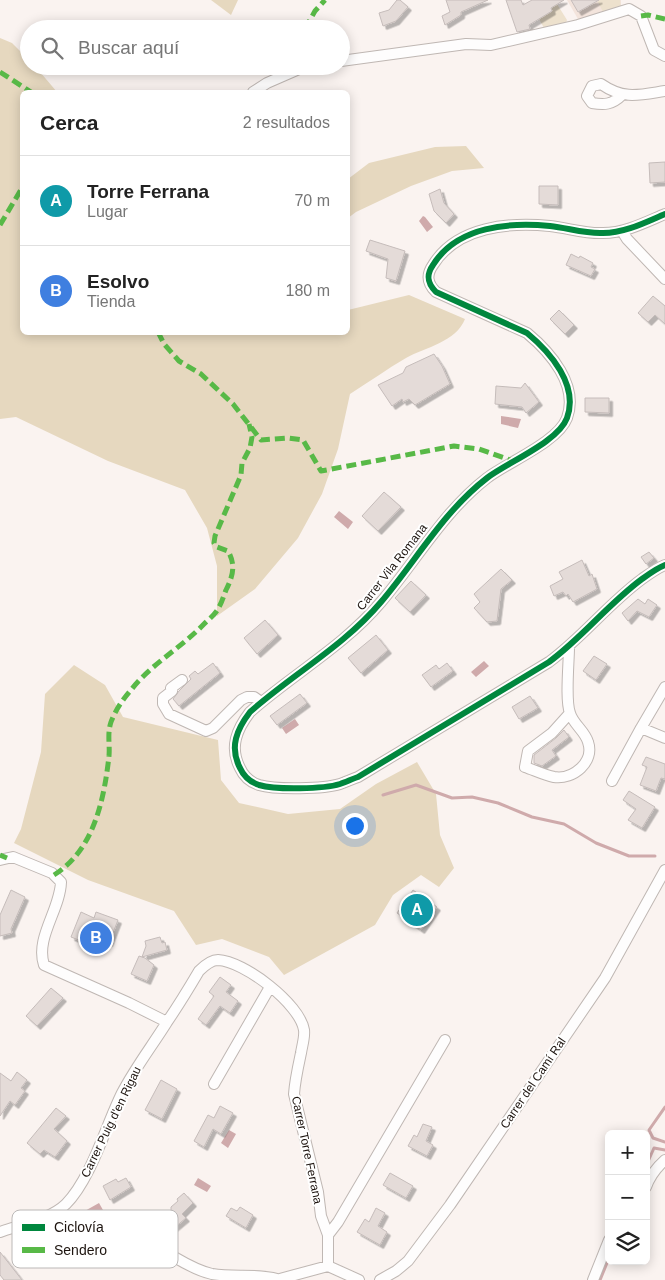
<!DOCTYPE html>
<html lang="es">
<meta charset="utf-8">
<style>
:root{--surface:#fff;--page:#f6f6f6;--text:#222;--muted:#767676;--line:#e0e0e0;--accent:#1a73e8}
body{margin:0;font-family:Arial,sans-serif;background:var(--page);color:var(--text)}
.controls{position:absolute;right:15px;bottom:15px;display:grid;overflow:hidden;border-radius:8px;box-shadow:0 2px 12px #0003}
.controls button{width:45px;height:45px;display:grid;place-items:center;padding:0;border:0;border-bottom:1px solid var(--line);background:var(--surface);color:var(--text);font:25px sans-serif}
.you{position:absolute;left:354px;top:825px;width:18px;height:18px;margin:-12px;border:4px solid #fff;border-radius:50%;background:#1a73e8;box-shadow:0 0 0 8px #1a73e833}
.badge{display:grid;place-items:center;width:32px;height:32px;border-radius:50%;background:var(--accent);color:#fff;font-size:16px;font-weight:700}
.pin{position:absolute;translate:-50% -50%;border:2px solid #fff;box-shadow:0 1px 5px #0006}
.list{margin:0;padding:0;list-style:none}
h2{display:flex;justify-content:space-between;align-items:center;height:65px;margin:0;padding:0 20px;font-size:21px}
h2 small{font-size:16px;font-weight:400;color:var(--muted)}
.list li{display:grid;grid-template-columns:32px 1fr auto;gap:15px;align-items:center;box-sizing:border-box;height:90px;padding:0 20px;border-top:1px solid var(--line)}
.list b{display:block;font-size:19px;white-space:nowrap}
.list p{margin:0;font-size:16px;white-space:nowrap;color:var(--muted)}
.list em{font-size:16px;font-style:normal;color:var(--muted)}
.icon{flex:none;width:28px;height:28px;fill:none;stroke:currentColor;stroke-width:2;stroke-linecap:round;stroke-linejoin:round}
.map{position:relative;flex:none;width:665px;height:1280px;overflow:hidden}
.search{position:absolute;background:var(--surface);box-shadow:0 2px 12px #0003;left:20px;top:20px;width:330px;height:55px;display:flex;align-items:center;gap:12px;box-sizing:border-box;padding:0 18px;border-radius:28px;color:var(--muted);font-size:19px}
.panel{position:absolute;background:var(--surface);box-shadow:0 2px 12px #0003;left:20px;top:90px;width:330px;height:245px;border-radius:8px}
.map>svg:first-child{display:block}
.built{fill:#f3e4dc}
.green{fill:#ede1cd}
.forest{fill:#e6d8bf}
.water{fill:#cfaaab}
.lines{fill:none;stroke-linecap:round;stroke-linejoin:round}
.stream{stroke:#cfaaab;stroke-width:3}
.building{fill:#e4dbd8;stroke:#c5bcba;filter:url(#shadow)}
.minor-casing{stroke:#bfb7b3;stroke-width:12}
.minor{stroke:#fefdfd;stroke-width:10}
.quiet{stroke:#58b947;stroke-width:5;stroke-dasharray:10 5;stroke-linecap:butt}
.cycleway-casing{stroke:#fff;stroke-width:9}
.cycleway{stroke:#00873e;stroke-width:6}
.labels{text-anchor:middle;stroke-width:4;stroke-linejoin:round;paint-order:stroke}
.street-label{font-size:12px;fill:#1d140f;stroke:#fff}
.key{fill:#fff;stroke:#bbb8b7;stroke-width:1}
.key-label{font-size:14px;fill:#1d140f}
</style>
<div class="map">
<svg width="665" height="1280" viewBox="0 0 665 1280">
<defs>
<filter id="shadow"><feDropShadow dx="3.5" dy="3.5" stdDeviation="0" flood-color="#0004"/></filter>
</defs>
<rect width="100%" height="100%" fill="#faf3f0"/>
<path class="built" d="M567 0H621V8L578 19Z"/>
<path class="green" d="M597 0H620L621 8 604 14Z
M557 4 567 20 566 23 544 28 539 19 552 11 551 8Z"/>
<path class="forest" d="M211 0H238L231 15Z
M0 38 12 43 29 60V66H35L57 92H22V332H348V310L409 295 465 319C456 342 426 347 406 358 387 369 369 382 350 394L338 449 322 494 298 538 255 589 217 616V566L207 528 185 490 108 461 16 417 0 419Z
M466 146 484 168 452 171 411 186 356 212 348 218V179L369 163 435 147Z
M74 665 105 685 123 717 218 740 221 780 239 803 288 814 340 809 376 784 417 762 436 794 440 835 454 868 439 887 421 875 393 895 375 925 284 975 269 957 222 939 196 945 174 911 88 880 14 843 21 829 41 752 45 694Z"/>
<path class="water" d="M423 216 425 217 433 227 427 232 419 221Z
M501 416 521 419 518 428 501 424Z
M339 511 353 522 348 529 334 517Z
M484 661 489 666 476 677 471 672Z
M295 719 299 725 286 734 282 728Z
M229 1130 236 1134 228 1148 221 1143Z
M198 1178 211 1186 207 1192 194 1185Z
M99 1203 103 1210 87 1219 83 1212Z"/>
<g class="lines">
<path class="stream" d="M383 795 416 785 452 798 472 797 498 803 532 817 564 824 596 843 629 856H655
M665 1107 649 1130 653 1138 665 1142
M646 1166 654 1148 665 1150
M600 1280 609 1258"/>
</g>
<path class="building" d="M397 0H400L408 7 396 21 383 26 379 13 389 10Z
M446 0H488L461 12V15L445 25 442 16 450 12Z
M506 0H521L523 5 532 0H564L551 8 552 11 529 25 530 29 517 32Z
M571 0H599L578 12Z
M665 162V182L650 183 649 163Z
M539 186H558V205L539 204Z
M440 189 444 203 454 214 446 223 434 211 429 194Z
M370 240 405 251 396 281 386 278 388 259 366 251Z
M571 254 579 258 580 256 593 263 591 267 595 269 591 276 566 265Z
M653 296 665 306V324L655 315 648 322 638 313Z
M559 310 574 325 565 334 550 319Z
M434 354 442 366 450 384 415 405 409 399 403 402 402 399 392 406 378 385 403 373 406 367Z
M525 383 539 402 526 413 522 407 495 404 496 386 521 388Z
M585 398H609V413L585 412Z
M384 492 401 507 378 531 362 516Z
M649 552 654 558 646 564 641 557Z
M582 560 589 576 592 574 597 589 573 602 568 594 566 596 563 592 554 596 550 586 563 579 559 572Z
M501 569 512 580 501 589 497 621 487 622 474 608 480 602 474 594Z
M411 581 426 595 410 612 395 598Z
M638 599 645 604 648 599 657 605 649 617 637 611 628 621 622 613Z
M265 620 278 635 257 654 244 638Z
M376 635 388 650 361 673 348 658Z
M594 656 607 664 596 680 583 671Z
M213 663 220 673 179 706 173 699 179 691 191 679 189 676 195 671 198 674Z
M447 663 453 671 431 687 422 675 436 665 439 669Z
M300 694 307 703 277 725 270 716Z
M530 696 538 708 519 719 512 707Z
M564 730 569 737 552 750 556 756 542 766 534 763V755L556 738Z
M646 757 665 764V779L661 778 656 791 640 785 647 767 642 765Z
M629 791 655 807 642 828 628 820 636 809 623 800Z
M11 890 25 897 11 929 12 933 0 936V915Z
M413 890 437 907 421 930 397 913Z
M81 912 94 918 96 912 118 920 109 943 103 941 99 948 71 937Z
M160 937 162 943 165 942 167 950 142 957 146 946 145 941Z
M139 956 145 958 154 965 147 981 131 974Z
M220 977 231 985 226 992 238 1001 230 1013 220 1006 206 1025 198 1019 214 996 209 992Z
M51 988 63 998 37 1026 26 1016Z
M17 1072 27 1080 21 1088 25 1091 15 1105 10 1101 0 1116V1073L11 1081Z
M161 1080 177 1089 162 1119 145 1110Z
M220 1106 233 1113 221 1134 213 1129 204 1147 194 1141 208 1115 214 1118Z
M56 1108 66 1116 54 1129 67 1141 55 1157 44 1150 40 1154 27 1143Z
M423 1124 432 1127 426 1141 433 1145 427 1156 408 1146 414 1135 417 1137Z
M390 1173 413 1186 406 1198 383 1185Z
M126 1178 131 1187 110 1200 103 1186 116 1179 118 1182Z
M184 1193 193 1203 182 1214 186 1218 174 1228 166 1219 171 1214V1207L178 1201 177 1199Z
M240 1207 253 1215 246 1228 226 1216 231 1208 237 1211Z
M376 1208 385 1213 378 1226 387 1232 380 1245 357 1232 365 1219 369 1222Z
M0 1252 22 1280H4L0 1275Z"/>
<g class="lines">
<g class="minor-casing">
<path id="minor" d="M341 61 466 44 491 45 578 25 629 9 641 16 654 50 665 56
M253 92 267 83 306 66
M622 95C612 105 604 105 592 103L587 96 592 86 601 84C624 100 639 95 665 91
M665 214C646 222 625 233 603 233 586 234 568 228 550 226 510 222 457 226 433 265 426 275 427 283 436 292L527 333C550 352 579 385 567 418 558 442 508 462 487 478 443 512 416 561 381 602 344 646 293 674 250 712 237 729 229 747 240 768 244 777 250 782 259 785 276 790 324 789 340 784 346 782 352 779 358 777L549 662C583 637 608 604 642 579 649 574 657 568 665 565
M622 231 627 239 665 279
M569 647C569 663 565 700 570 713 573 724 585 731 588 742 595 762 573 780 554 777 544 775 534 770 525 767L528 751 552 733 570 713
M182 680 171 688 172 691 163 698V704L169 714 206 731 213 728 241 700 247 697H254L261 702
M665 687 641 728 665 738
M612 781 641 728
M0 860 13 857 52 873 61 882C60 910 35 938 44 965L129 1003 167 1022
M214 1084 270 987
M646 1187C650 1176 656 1168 665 1160
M128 1227C149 1241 188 1269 212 1274 234 1278 256 1273 277 1279
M0 1232C20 1225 51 1219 66 1204 91 1179 106 1125 122 1093 135 1068 152 1046 167 1022 178 1006 189 988 199 971 204 966 211 960 218 960 244 961 300 1004 304 1030 305 1037 302 1046 301 1053 298 1067 295 1080 294 1094L318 1192 321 1216 328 1235
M276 1280 328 1266
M359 1280 328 1266V1235L338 1222 445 1040
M380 1280 396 1271 408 1261 450 1205 605 978 665 870
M593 1280 609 1240"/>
</g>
<use href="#minor" class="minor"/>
<path class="quiet" d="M641 16 648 15 665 19
M305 29 315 11 325 0
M0 72 31 92
M0 225 22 188
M158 332 164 344 179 361 201 374 233 404 261 440 288 438 303 440 321 471 454 446 479 449 513 461
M0 855 7 858
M54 875C94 850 104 800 109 756 110 744 107 734 111 722 115 711 123 699 131 690 151 664 181 648 204 624 209 619 216 614 219 607 222 602 224 595 226 590 233 576 236 565 228 551L217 547 214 543 215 536 241 475 242 463 250 448 252 437 249 424"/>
<g class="cycleway-casing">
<path id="cycleway" d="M665 214C646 222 625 233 603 233 586 234 568 228 550 226 510 222 457 226 433 265 426 275 427 283 436 292L527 333C550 352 579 385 567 418 558 442 508 462 487 478 443 512 416 561 381 602 344 646 293 674 250 712 237 729 229 747 240 768 244 777 250 782 259 785 276 790 324 789 340 784 346 782 352 779 358 777L549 662C583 637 608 604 642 579 649 574 657 568 665 565"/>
</g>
<use href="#cycleway" class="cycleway"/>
</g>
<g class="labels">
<g class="street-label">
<text transform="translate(392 567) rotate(-52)" y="4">Carrer Vila Romana</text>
<text transform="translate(533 1083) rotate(-56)" y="4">Carrer del Camí Ral</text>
<text transform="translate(111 1122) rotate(-64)" y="4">Carrer Puig d'en Rigau</text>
<text transform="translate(307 1150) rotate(78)" y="4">Carrer Torre Ferrana</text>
</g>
</g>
<rect x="12" y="1210" width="166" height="58" rx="8" class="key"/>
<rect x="22" y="1224" width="23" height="7" fill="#00873e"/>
<rect x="22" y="1247" width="23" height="6" fill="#58b947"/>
<g class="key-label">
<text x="54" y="1232">Ciclovía</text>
<text x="54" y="1255">Sendero</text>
</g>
</svg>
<div class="controls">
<button>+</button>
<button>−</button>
<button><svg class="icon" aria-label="layers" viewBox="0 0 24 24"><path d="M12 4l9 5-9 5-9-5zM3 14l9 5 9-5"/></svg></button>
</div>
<div class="you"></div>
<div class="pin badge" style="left:417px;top:910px;background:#0f9aa8">A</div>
<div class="pin badge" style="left:96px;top:938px;background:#3f7fe0">B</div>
<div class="search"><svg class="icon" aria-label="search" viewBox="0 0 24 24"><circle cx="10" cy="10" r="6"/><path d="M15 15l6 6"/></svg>Buscar aquí</div>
<section class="panel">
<h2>Cerca<small>2 resultados</small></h2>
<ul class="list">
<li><span class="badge" style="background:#0f9aa8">A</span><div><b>Torre Ferrana</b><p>Lugar</p></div><em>70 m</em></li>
<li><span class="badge" style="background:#3f7fe0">B</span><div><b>Esolvo</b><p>Tienda</p></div><em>180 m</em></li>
</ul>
</section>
</div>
